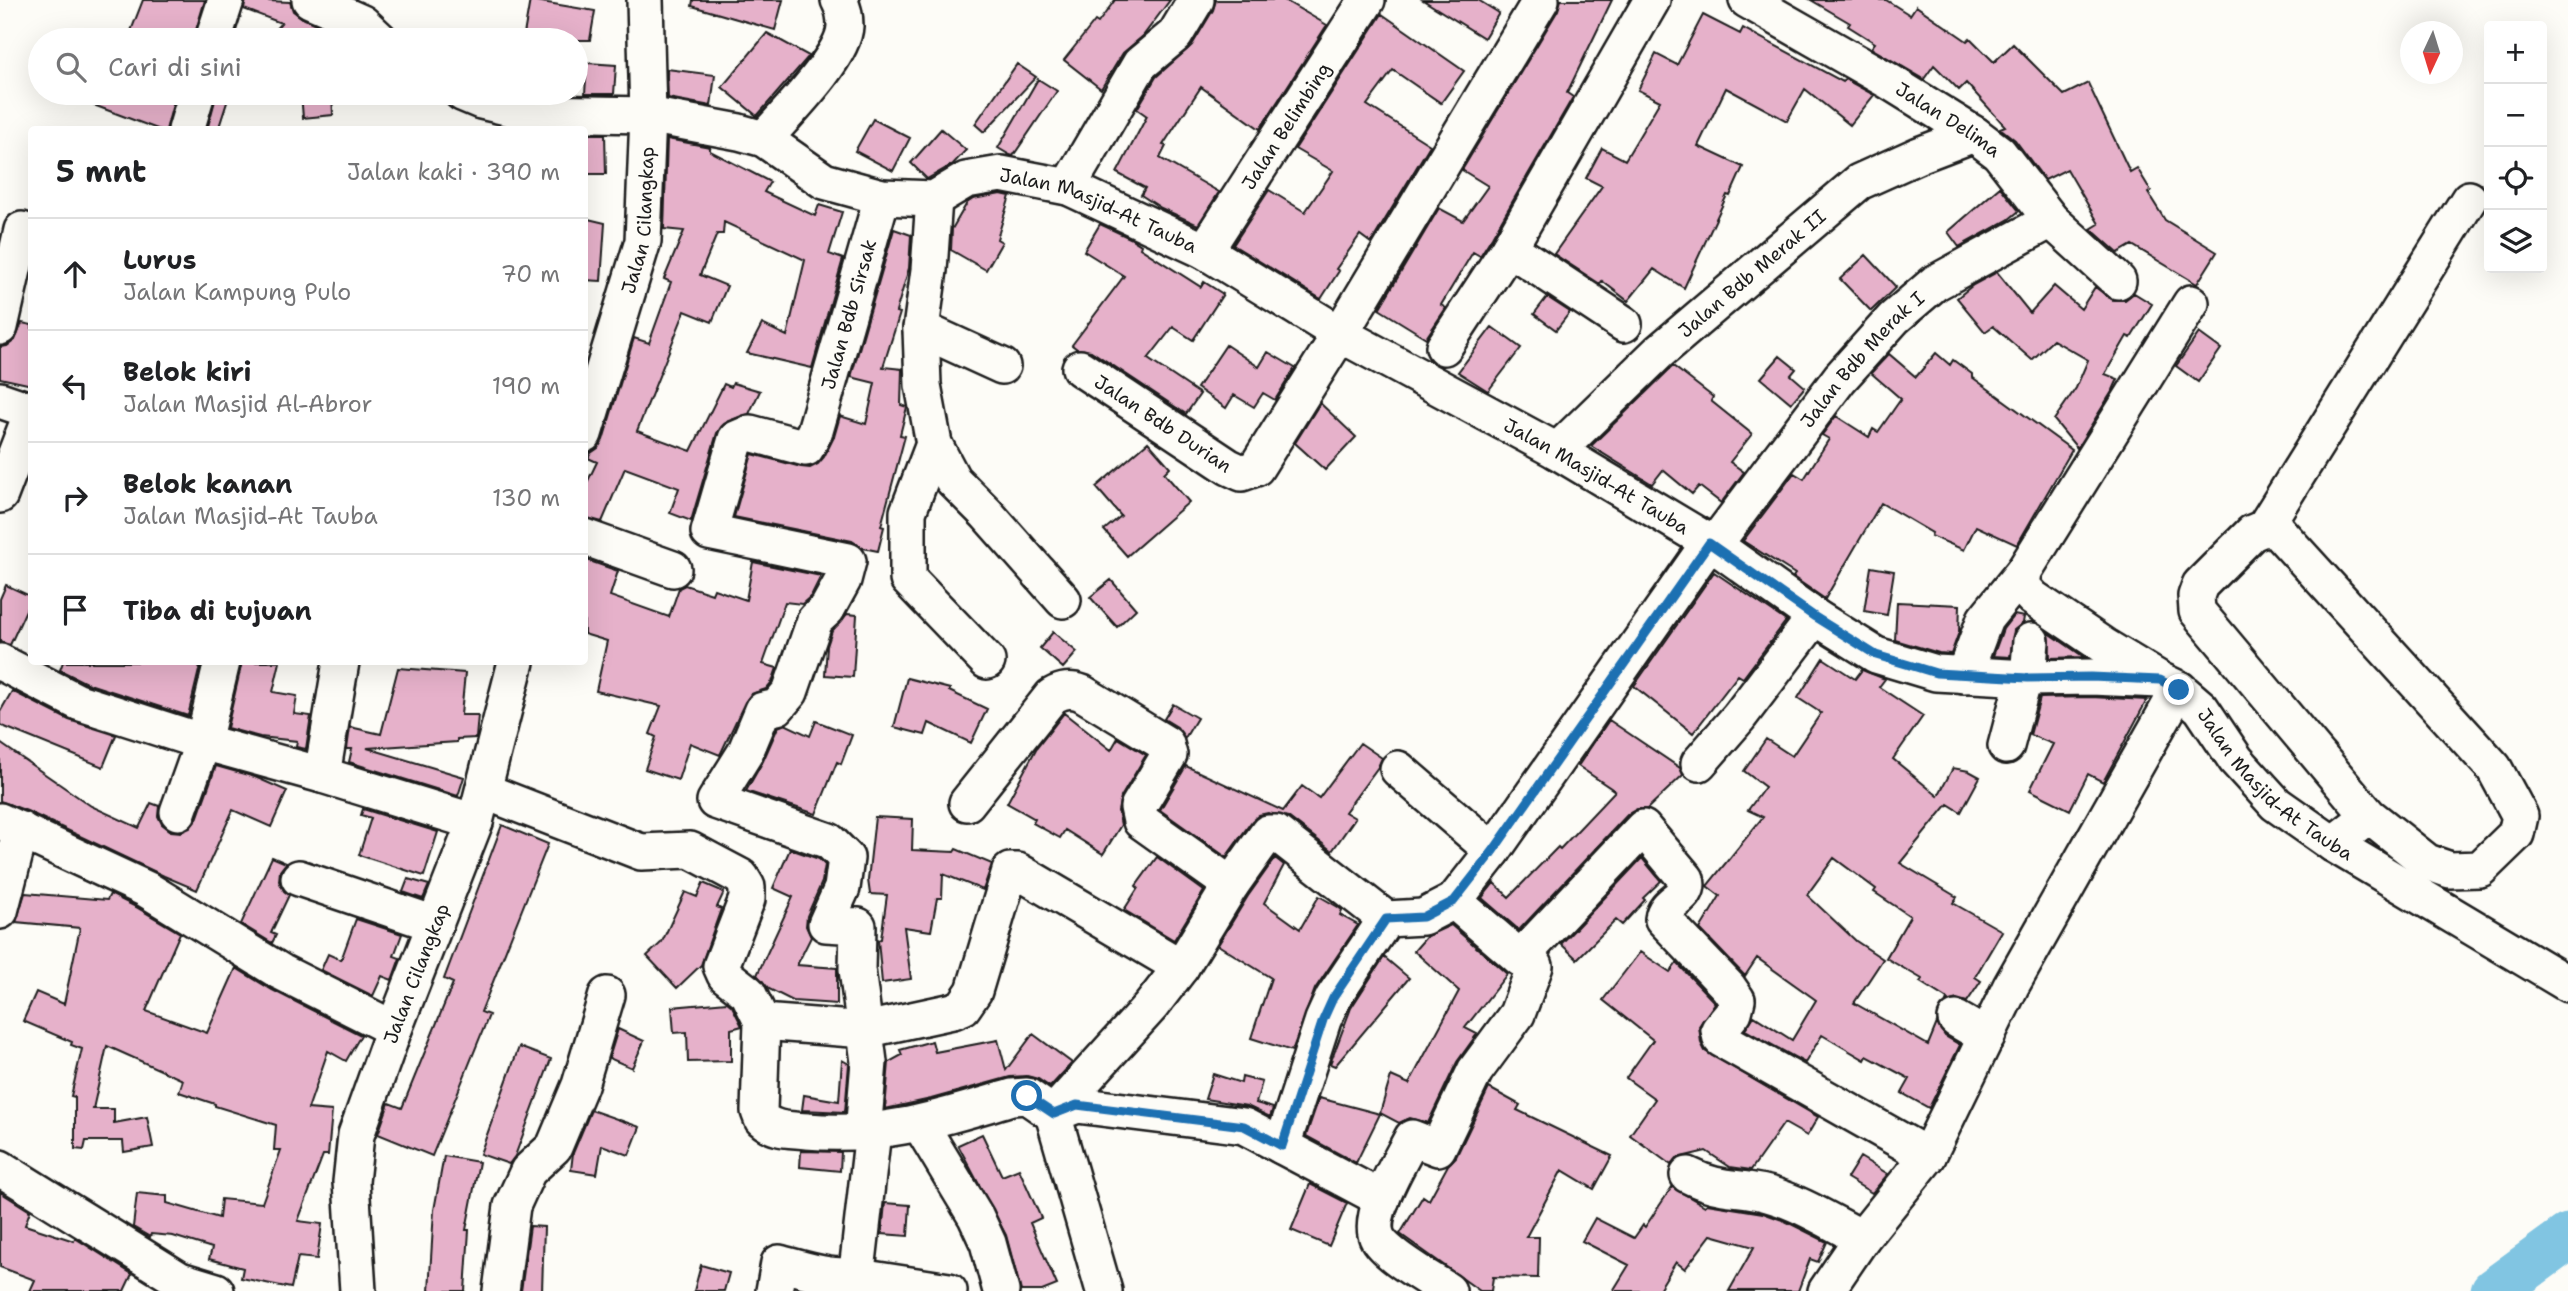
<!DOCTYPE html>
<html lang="id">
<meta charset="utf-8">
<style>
:root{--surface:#fff;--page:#f6f6f6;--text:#202124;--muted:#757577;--line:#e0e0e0}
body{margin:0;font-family:"Shantell Sans",sans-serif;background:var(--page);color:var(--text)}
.controls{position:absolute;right:21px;top:21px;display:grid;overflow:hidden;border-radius:7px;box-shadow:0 7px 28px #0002}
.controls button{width:63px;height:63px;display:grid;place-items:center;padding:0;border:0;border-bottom:2px solid var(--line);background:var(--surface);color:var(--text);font:35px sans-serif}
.compass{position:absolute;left:2400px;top:21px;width:63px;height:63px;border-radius:50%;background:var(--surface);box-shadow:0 7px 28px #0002;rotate:184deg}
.stop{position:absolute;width:21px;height:21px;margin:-16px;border:5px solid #1f6fb2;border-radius:50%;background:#fff}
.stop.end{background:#1f6fb2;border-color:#fff;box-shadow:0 2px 7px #0008}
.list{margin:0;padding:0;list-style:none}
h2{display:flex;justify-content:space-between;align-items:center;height:91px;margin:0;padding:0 28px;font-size:30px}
h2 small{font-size:23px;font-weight:400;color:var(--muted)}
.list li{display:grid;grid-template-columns:46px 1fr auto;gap:21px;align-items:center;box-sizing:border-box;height:112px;padding:0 28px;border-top:2px solid var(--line)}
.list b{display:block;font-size:26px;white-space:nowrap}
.list p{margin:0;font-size:23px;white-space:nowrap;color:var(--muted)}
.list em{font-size:23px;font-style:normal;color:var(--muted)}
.icon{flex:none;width:38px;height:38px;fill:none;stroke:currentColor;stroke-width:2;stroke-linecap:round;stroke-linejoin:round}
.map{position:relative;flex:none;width:2568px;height:1291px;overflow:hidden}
.search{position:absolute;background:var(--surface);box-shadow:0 7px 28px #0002;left:28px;top:28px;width:560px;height:77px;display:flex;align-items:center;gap:18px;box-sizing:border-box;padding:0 24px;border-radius:38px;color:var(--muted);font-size:26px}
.panel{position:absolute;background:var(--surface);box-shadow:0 7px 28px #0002;left:28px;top:126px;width:560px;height:539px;border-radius:7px}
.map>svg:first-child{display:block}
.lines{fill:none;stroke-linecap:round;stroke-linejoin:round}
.river{stroke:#81c5e2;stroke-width:47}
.building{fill:#e6b1ca;stroke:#1c1c1c;stroke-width:2}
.minor-casing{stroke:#1c1c1c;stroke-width:40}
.minor{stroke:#fdfcf7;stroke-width:35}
.route{stroke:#1f6fb2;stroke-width:9}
.labels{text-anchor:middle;stroke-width:5;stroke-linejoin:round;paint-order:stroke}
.street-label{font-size:19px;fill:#1c1c1c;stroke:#fdfcf7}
</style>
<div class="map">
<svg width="2568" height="1291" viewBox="0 0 2568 1291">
<rect width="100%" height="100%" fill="#fdfcf7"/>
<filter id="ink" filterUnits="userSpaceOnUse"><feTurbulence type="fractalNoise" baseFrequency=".0143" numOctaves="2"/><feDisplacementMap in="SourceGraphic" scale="14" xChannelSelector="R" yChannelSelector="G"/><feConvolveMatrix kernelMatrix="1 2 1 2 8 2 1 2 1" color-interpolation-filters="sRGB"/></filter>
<g filter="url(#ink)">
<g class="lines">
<path class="river" d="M2494 1291 2568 1237"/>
</g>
<path class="building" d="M143 0H205L193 40H158L131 31Z
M246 0 290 2 293 11 302 18 351 40H266L281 23 244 9Z
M530 0 595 11 590 40H523Z
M693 0H783L775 30 692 6Z
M1115 0H1170L1143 36 1123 53 1101 89 1064 60 1095 21 1098 23Z
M1216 0H1284L1327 25 1260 129 1201 87 1163 145 1166 146 1160 158 1219 192 1198 225 1161 208 1141 195 1145 188 1117 173 1147 116 1137 109 1156 77 1192 45 1213 10Z
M1423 0H1478L1499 13 1484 38Z
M1561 0H1612L1567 93 1573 97 1492 237 1480 256 1473 252 1441 305 1446 308 1426 338 1379 309 1439 208 1463 221 1488 186 1462 170 1558 10Z
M1811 0H1886L1910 15 1916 6 1967 41 1970 38 1994 62 2013 44 2064 95 2088 83 2130 172 2137 168 2151 191 2148 193 2165 220 2217 252 2197 284 2132 245 2118 253 2091 229 2099 224 2067 169 2045 180 2015 140 2000 128 2005 126 1966 83 1959 90 1934 65 1924 79 1871 48 1875 43 1848 26 1850 23Z
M1382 14 1464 71 1441 103 1393 70 1367 105 1430 145 1371 243 1360 235 1336 269 1339 271 1321 299 1233 245 1269 190 1305 212 1333 171 1295 149Z
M1703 15 1740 34 1743 28 1843 82 1845 79 1874 95 1850 125 1805 89 1787 121 1726 88 1698 146 1743 167 1730 196 1727 195 1684 288 1654 269 1628 301 1602 281 1600 284 1554 254 1602 186 1586 178 1602 148 1625 160 1660 101 1638 90 1656 54 1677 65Z
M767 33 809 56 757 116 722 87Z
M587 63 616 65 614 94H585Z
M1017 64 1036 77 984 132 975 124Z
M667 69 715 75 711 106 668 98Z
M1038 79 1057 91 1013 156 1010 155 998 148Z
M67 93H176L166 130H160L67 95Z
M217 93H230L218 130H207Z
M301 93H332L333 115 303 118Z
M873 119 910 138 893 171 855 151Z
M941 129 966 150 953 164 927 179 911 163Z
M584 134H605L606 174H584Z
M667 139 710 147V151L770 182 764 192 815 216 819 205 842 212 829 254 843 259 812 368 747 353 762 324 787 336 805 260 724 222 723 234H717L700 275 727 286 712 322 685 311 637 431 691 451 724 384 731 387 733 383 760 391 749 414 728 421 717 433 691 521 670 513 679 488 625 468 602 522 584 517V489L597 462 588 458 591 453 598 448 603 440 634 338 649 343 671 282 664 279 684 231 664 229Z
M2000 187 2019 211 2008 220 1959 247 1948 232Z
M1001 194 1010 196 997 239 1002 242 986 270 951 250 952 229 967 203 973 199Z
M584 218 605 223 601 281 584 280Z
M1100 224 1130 238 1141 245 1140 248 1201 287 1204 282 1223 294 1193 340 1173 327 1148 359 1200 394 1186 414 1091 351 1077 349 1072 345 1124 276 1084 251Z
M894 229 911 235 909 268 896 312 900 313 883 367 902 369 901 405 907 407 900 435 905 436 881 526 884 527 878 551 863 548 852 541 734 517 752 454 801 467 810 468 818 464 824 457 834 437 840 416 866 424 875 383 851 377Z
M1866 255 1896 287 1871 311 1840 279Z
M1997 272 2030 313 2054 286 2081 309 2095 287 2113 300H2125L2134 293 2152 304 2131 338 2127 336 2105 374 2118 379 2113 390 2077 448 2054 420 2076 388 2088 360 2053 340 2032 360 1993 326 1985 332 1957 298 1973 285Z
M1547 297 1570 312 1556 330 1534 314Z
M22 323 32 325V385L0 378V347L7 346 15 340Z
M1492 327 1521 348 1488 391 1458 372Z
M2199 333 2221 349 2198 382 2176 366Z
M1226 345 1259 367 1268 352 1295 368 1275 400 1263 393 1254 407 1234 395 1226 408 1197 388Z
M1936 353 1950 365 1953 360 1972 374V377L2072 450 2017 545 1976 526 1964 550 1931 536 1932 533 1881 503 1825 599 1793 577 1795 574 1743 541 1794 473 1804 479 1829 439 1822 435 1836 416 1869 437 1873 429 1878 432 1901 399 1871 373 1889 354 1916 377Z
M1780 356 1796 369 1791 375 1805 387 1791 403 1761 378Z
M1673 366 1713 397 1711 401 1752 434 1730 462 1744 472 1721 503 1699 486 1692 494 1663 470 1652 484 1591 446Z
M1320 403 1356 437 1325 470 1295 443Z
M1148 442 1170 467 1164 473 1189 502 1127 556 1104 530 1121 516 1096 487Z
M584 559 618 571 610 596 669 617 679 588 685 585 712 594 714 589 746 600 753 562 821 576 811 596 802 604 785 602 763 664 777 668 772 682 766 689 751 694 745 702 720 755 690 743 678 780 645 769 656 737 650 734 661 706 596 691 607 641 584 634Z
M1871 567 1894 571 1887 615 1864 611Z
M1714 572 1786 621 1743 678 1738 675 1693 733 1634 686Z
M1111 580 1136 609 1117 627 1090 597Z
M6 585 32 597 10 645 0 642V599Z
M1897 602 1960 605 1959 632 1951 654 1939 653 1895 640Z
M847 614 857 615 853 677 825 675 827 646 832 631Z
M2014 615 2024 617 2023 623 2014 630 2010 657 1993 656 2003 629Z
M1053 632 1077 652 1063 668 1040 648Z
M2049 633 2084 657 2050 658Z
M1823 658 1855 679 1862 670 1885 679 1879 687 1923 716 1893 759 1938 796 1953 768 1969 771 1980 777 1961 812 1948 804 1900 863 1957 897 1953 903 2002 931 1975 977 1981 981 1967 1002 1957 999 1946 1002 1947 999 1920 982 1922 979 1886 958 1910 916 1874 892 1876 889 1834 858 1807 895 1856 941 1883 959 1854 1003 1928 1045 1937 1023 1945 1036 1960 1045 1929 1108 1902 1093 1910 1079 1867 1056 1865 1060 1822 1035 1805 1063 1745 1030 1754 1016 1792 1040 1816 1000 1757 958 1745 976 1700 929 1720 896 1707 886 1763 817 1748 810 1765 787 1744 771 1766 739 1792 756 1821 713 1798 698Z
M63 662H201L188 716 86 683 60 670Z
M242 662H280L273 692 297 696 294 714 311 716 306 749 296 747 297 741 260 737 227 728Z
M398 668 465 673 461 715H478L476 738 457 739V742L367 748 464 777 458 796 349 762 352 749H347L350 727 381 734Z
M907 678 950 689 949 691 987 709 971 743 929 723 925 735 894 727Z
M12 691 69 720 116 735 103 767 0 725V712Z
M2091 697 2147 700 2103 782 2088 774 2070 810 2030 790 2053 744 2030 735 2040 698Z
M1173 704 1197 718 1185 738 1177 727 1164 719Z
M1064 713 1111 750 1118 738 1146 755 1121 797 1118 811 1121 825 1103 854 1065 830 1060 838 1033 823 1035 819 1007 803 1036 749Z
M1609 720 1680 768 1683 775 1647 809H1637L1628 814 1519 930 1482 898 1494 883 1509 897 1558 847 1560 849 1615 791 1578 766Z
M816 721 852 735 841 764 837 762 816 814 746 791 763 761 778 727 785 724 810 736Z
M0 743 91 806 139 828 151 803 159 806 158 816 162 824 171 831 181 832 190 828 197 819 216 766 255 777 287 791 271 827 233 810 197 890 164 876 27 811 0 801Z
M1360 743 1382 758 1378 767 1345 812 1355 818 1332 851 1288 817 1268 813 1259 815 1252 821 1226 857 1160 810 1186 766 1283 811 1302 786 1319 798Z
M363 809 438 832 424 876 359 855 371 818 361 815Z
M875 817 913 819 912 850 954 852 956 849 992 864 983 890 943 874 942 898H937L931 931 904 927 911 979 882 983 878 940 881 939 887 895 870 894 868 880Z
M502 825 548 844 481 1012 489 1015 432 1156 378 1134 389 1103 402 1108 453 983 444 979Z
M790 849 819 859 825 865 822 882 807 916 806 926 811 937 797 965 837 968V1004L793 1001 769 989 757 975 793 897 773 888Z
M272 857 286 863 280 871 279 881 284 891 289 895 271 933 276 935 272 943 241 924Z
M1157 857 1204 891 1174 940 1124 910 1138 888 1136 886Z
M1275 858 1284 865 1264 903 1300 929 1319 896 1338 907 1342 910 1340 915 1358 925 1315 989 1292 1051 1251 1038 1271 978 1218 945 1248 896Z
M1642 858 1661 881 1643 898 1645 900 1622 925 1616 920 1577 959 1561 944Z
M408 879 429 885 423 899 403 892Z
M703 883 724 892 717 907 721 909 701 965 677 988 647 956 662 942 685 892 697 897Z
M25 893 107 900 110 894 136 907 180 933 146 1011 207 1033 236 968 272 990 361 1035 346 1061 328 1051 308 1109 332 1111 328 1155H323L298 1221 322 1224 317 1259 298 1257 291 1288 241 1278 243 1268 209 1259 212 1248 173 1236 151 1234 150 1237 133 1227 137 1193 167 1196V1203L219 1218 221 1199 262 1203 281 1150H274L276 1125 215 1106V1104L179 1092 183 1080 107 1046 93 1109H114V1123L147 1117 153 1147 124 1152 123 1141H86L84 1150 75 1149V1097L71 1096 82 1049 71 1045 72 1042 23 1021 36 992 64 1004 80 928 16 922Z
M356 919 402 934 394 956 400 958 392 980 382 976 373 996 321 970 328 954 341 960Z
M1451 925 1507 974 1465 1028 1477 1034 1457 1062 1428 1123 1410 1118 1399 1123 1380 1113 1391 1076 1409 1084 1459 991 1414 951 1427 936Z
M1640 952 1670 972 1677 963 1715 1003 1699 1026 1701 1043 1705 1051 1818 1117 1807 1136 1784 1123 1751 1170 1730 1167 1706 1151 1677 1158 1671 1165 1630 1135 1655 1099 1626 1078 1653 1040 1603 1000Z
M1384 957 1409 978 1335 1066 1330 1064 1351 1008Z
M727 1002 732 1006 742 1026 731 1029V1061L688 1062 687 1032 674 1033 672 1007Z
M618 1029 644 1041 632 1068 609 1058Z
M1033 1034 1072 1063 1050 1087 1038 1079 1027 1076 1010 1077 931 1099 885 1109 889 1062 902 1055 900 1050 932 1041 935 1052 998 1040 1006 1070Z
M519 1047 551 1059 515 1156 509 1164 480 1154Z
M842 1060 849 1064 845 1112 802 1110 804 1095 839 1101Z
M1213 1074 1241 1083 1242 1077 1262 1082 1256 1103 1273 1108 1270 1117 1247 1106 1205 1099Z
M1489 1088 1520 1105 1517 1110 1612 1156 1594 1189 1562 1170 1526 1237H1539L1538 1278 1493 1277 1491 1291H1480L1400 1234 1423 1196 1429 1200 1448 1165 1456 1157Z
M1319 1098 1380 1114 1356 1163 1306 1136Z
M591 1110 640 1127 629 1155 602 1145 597 1174 571 1170 573 1153Z
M982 1134 1002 1176 1019 1169 1041 1218 1030 1223 1057 1285 1042 1291H1021L1006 1235 958 1145Z
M801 1151 841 1152 840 1171 800 1167Z
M444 1156 479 1162 466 1230H469L465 1291H429L434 1210Z
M1860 1157 1888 1174 1872 1193 1847 1178Z
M1310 1184 1347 1203 1329 1246 1291 1230Z
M1672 1187 1705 1206 1707 1204 1763 1213 1785 1221 1827 1242 1818 1262 1810 1259 1798 1291H1729L1754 1247 1711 1235 1685 1269 1676 1262 1658 1291H1613L1629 1265 1582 1241 1595 1218 1634 1238 1643 1225 1645 1227Z
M0 1192 30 1211 25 1225 74 1241 75 1238 132 1274 124 1291H30L35 1280 0 1267Z
M885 1203 910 1205 908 1236 882 1234Z
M530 1226 544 1227 542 1291H521Z
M701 1265 729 1273 724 1291H694Z"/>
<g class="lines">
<g class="minor-casing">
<g id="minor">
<path d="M310 0 362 23 380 40"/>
<path id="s1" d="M1747 0 1887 80 1974 134 1999 153 2051 220 2118 281"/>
<path d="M213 40 226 0"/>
<path id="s2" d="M462 93 481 101 532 113 648 115 739 132 764 139 824 181 882 197 934 199 966 180 1001 174 1068 187 1205 251 1340 334 1557 451 1714 545 1815 617 1876 655 1936 673 2028 678 2091 677 2160 680 2179 689 2201 708 2236 760 2276 804 2333 844 2568 984"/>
<path d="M186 130 197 93"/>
<path d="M764 139C785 115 844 57 845 26 845 17 843 7 839 0"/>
<path d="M1068 187 1140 64 1175 35 1196 0"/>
<path d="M934 199 929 270 921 329 923 385 934 444 953 480 986 513 1063 600"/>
<path id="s3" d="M1205 251 1367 0"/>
<path d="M1624 324 1509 248 1652 0"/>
<path d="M0 327 22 230"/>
<path d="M921 329 1002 366"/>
<path d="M1444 347 1509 248"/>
<path id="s4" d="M1080 368 1229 467 1242 473 1256 468 1340 334 1541 0"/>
<path d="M0 400 32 411"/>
<path id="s5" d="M584 434 643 241 648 115 645 0"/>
<path d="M934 444 908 512V579L987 661"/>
<path id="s6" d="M1557 451 1659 352 1859 182 1919 155 1974 134"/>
<path d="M0 495 32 412"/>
<path d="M2264 528 2469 199"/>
<path d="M584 537 673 569"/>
<path id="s7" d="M1714 545 1840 378 1894 318 1935 283 2051 220"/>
<path d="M0 662 78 702 203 742 322 775 475 822"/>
<path d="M1964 675 1985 619 2024 571"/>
<path d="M2028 678 2031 641"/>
<path d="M2157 678 2104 646 2033 598 2022 586 2024 571 2191 303"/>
<path d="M2006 746 2024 678"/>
<path d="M1699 763 1739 717 1815 617"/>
<path d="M1398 769 1493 851"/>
<path d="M322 775 341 662"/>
<path d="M484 791 641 852 690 850 741 877 747 887V899L721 966 725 975 748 993 762 1022 759 1111 762 1119C775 1131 790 1129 807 1131 883 1138 940 1118 1012 1097L1027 1096 1053 1114 1077 1105 1244 1126 1382 1199"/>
<path d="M967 803 1052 696C1063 690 1070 689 1082 693L1166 744 1169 755 1138 807 1141 821 1231 885"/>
<path d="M178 812 203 742 222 662"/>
<path d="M0 821 146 889 281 972 394 1029"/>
<path d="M2333 844 2369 816 2427 862 2450 870 2480 869 2516 834 2520 816 2494 768 2277 530 2264 528 2252 533 2200 585 2196 596 2197 611 2369 816"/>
<path d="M299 878 435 924"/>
<path d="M1454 901 1520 958"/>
<path d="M0 911 21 830"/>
<path d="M1956 1019 1987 1037"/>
<path d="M762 1022 865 1030 953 1011 963 1007 974 991 1010 871H1018L1181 967"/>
<path d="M920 1124 976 1217 988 1243 1001 1291"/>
<path id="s8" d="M863 1133 869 1062 857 969 858 926 826 924 842 888 846 858 829 841 715 801 745 753 763 710 777 707 790 692 815 620 827 609 843 580 848 561 709 532 736 439 750 433 806 448 815 431 882 197"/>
<path d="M1282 1146 1323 1020 1333 998 1386 919 1423 917 1454 901 1493 851 1709 543"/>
<path d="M0 1168 180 1280 216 1291"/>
<path d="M1688 1175C1719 1191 1737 1186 1768 1194 1801 1203 1832 1223 1862 1238"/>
<path d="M852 1276 949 1291"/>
<path id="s9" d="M358 1291 351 1182 356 1135 394 1029 475 822 516 662"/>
<path d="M501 1291 512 1206 528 1171 554 1147 580 1085 607 995"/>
<path d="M774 1291 779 1263C797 1267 843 1284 857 1271L873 1131"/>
<path d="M1104 1291 1053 1114 1151 1006 1181 967 1231 885 1268 833H1276L1386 919"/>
<path d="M1448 1291C1431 1280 1387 1255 1378 1239 1365 1217 1401 1160 1412 1138L1438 1148 1475 1071 1517 1014 1535 966 1520 958 1643 828 1686 879C1692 899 1665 900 1663 919L1728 987 1737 1000 1734 1012 1719 1030 1721 1039 1928 1156"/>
<path d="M1826 1291 1862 1238 1928 1156 2011 986 2179 689"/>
</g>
</g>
<use href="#minor" class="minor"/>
</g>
</g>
<g class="lines" filter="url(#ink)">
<path class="route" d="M1027 1096 1054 1114 1077 1105 1244 1126 1282 1146 1323 1020 1333 998 1386 919 1423 917 1454 901 1493 851 1709 543 1815 617 1876 655 1936 673 2028 678 2091 677 2160 680 2179 690"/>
</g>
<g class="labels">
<g class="street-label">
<text dy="7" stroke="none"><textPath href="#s1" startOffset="234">Jalan Delima</textPath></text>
<text dy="7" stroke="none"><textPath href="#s3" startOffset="149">Jalan Belimbing</textPath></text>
<text dy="7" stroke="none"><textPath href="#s2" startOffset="670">Jalan Masjid-At Tauba</textPath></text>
<text dy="7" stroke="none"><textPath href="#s5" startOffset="222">Jalan Cilangkap</textPath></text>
<text dy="7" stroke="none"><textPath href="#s6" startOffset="264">Jalan Bdb Merak II</textPath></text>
<text dy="7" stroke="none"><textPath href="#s8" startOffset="1190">Jalan Bdb Sirsak</textPath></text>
<text dy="7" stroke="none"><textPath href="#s7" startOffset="238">Jalan Bdb Merak I</textPath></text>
<text dy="7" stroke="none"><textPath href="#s4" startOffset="100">Jalan Bdb Durian</textPath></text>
<text dy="7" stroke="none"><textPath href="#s2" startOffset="1237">Jalan Masjid-At Tauba</textPath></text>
<text dy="7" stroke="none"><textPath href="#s2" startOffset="2014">Jalan Masjid-At Tauba</textPath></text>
<text dy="7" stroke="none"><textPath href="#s9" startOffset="329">Jalan Cilangkap</textPath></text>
</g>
</g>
</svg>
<div class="controls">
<button>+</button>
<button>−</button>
<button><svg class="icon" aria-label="locate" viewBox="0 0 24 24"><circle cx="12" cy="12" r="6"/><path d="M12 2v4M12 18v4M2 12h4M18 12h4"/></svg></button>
<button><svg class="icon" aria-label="layers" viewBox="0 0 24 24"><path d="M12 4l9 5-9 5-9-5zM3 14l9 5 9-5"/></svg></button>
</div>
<svg class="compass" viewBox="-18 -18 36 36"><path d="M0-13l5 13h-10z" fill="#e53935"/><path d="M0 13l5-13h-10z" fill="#757577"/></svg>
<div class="stop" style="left:1027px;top:1096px"></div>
<div class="stop end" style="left:2179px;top:690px"></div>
<div class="search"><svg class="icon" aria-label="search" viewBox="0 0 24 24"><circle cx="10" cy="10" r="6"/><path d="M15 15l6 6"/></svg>Cari di sini</div>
<section class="panel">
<h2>5 mnt<small>Jalan kaki · 390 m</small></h2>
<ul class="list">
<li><svg class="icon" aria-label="ahead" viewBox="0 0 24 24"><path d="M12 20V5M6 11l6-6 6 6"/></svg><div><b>Lurus</b><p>Jalan Kampung Pulo</p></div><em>70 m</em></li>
<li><svg class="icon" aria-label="left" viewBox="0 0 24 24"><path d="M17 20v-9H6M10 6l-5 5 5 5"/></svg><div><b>Belok kiri</b><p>Jalan Masjid Al-Abror</p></div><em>190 m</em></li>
<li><svg class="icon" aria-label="right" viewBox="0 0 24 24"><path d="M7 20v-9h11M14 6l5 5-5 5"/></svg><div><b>Belok kanan</b><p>Jalan Masjid-At Tauba</p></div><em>130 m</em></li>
<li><svg class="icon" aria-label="arrive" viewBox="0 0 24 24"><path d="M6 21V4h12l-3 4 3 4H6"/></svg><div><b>Tiba di tujuan</b></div></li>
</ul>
</section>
</div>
